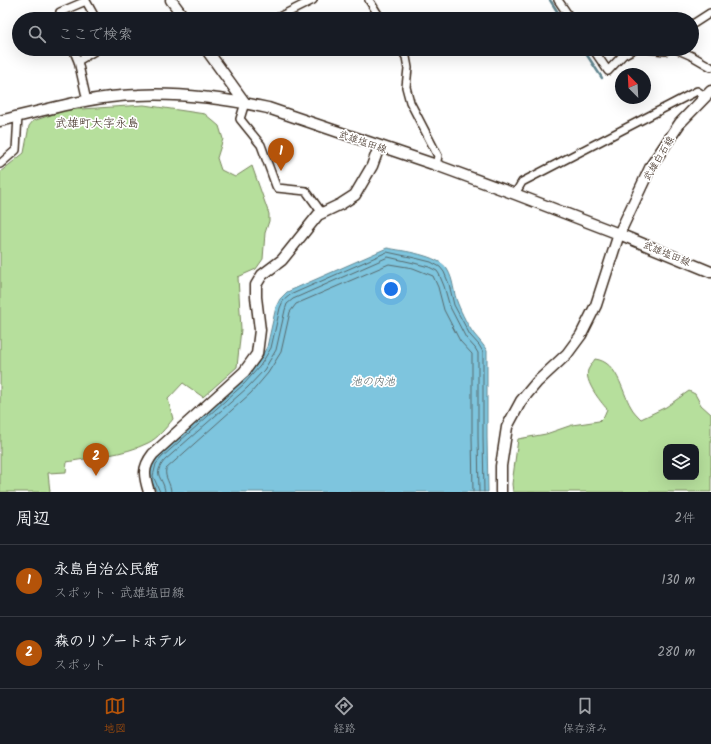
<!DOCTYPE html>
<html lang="ja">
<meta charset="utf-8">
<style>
:root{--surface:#171b24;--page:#20242c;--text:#f1f3f6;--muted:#9ea1a6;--line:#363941;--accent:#b45309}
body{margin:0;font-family:Kalam,"Klee One",sans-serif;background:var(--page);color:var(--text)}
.controls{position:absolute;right:12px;bottom:12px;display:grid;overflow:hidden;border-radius:8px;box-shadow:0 4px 16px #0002}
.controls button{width:36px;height:36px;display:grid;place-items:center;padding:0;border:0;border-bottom:1px solid var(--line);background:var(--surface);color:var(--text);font:20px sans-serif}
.compass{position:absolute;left:615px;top:68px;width:36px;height:36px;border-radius:50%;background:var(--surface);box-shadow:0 4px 16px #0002;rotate:336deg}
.you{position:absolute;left:391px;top:289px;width:14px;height:14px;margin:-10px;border:3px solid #fff;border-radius:50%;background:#1a73e8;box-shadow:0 0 0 6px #1a73e833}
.badge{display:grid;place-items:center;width:26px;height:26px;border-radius:50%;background:var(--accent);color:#fff;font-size:13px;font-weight:700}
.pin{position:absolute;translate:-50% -33px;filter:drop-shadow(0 1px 2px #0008)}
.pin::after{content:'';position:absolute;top:21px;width:14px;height:12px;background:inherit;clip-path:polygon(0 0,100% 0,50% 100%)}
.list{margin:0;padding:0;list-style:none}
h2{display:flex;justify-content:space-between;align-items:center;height:52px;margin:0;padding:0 16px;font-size:17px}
h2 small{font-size:13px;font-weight:400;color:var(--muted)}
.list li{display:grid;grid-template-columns:26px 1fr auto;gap:12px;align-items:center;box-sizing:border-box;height:72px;padding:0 16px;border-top:1px solid var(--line)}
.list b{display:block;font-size:15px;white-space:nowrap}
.list p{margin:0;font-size:13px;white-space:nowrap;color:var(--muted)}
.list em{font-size:13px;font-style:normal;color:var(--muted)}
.icon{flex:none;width:22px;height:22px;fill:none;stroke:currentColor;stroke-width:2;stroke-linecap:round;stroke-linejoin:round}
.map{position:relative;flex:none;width:711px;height:492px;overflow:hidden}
.search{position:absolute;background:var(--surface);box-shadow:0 4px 16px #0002;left:12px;right:12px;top:12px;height:44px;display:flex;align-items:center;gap:10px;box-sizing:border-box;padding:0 14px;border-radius:22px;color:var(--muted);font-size:15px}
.sheet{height:196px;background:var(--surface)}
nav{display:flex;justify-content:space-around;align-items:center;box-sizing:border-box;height:56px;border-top:1px solid var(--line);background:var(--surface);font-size:11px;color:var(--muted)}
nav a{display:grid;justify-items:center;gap:2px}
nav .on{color:var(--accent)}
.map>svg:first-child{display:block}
.green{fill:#b6df9c;stroke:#78845d;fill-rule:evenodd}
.water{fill:#7ec5de;stroke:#638791}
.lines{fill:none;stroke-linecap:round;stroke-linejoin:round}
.shore{stroke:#56686b;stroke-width:1}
.stream{stroke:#638791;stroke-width:2.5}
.street-casing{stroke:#3b2a1e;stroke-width:10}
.secondary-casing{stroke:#3b2a1e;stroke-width:13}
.street{stroke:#fff;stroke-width:7}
.secondary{stroke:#fff;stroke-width:10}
.labels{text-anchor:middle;stroke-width:3.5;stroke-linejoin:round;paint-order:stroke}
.street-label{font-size:10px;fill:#3b2a1e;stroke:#fff}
.water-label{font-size:11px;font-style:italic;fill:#526061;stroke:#fff}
.quarter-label{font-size:12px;fill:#3b2a1e;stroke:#fff}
</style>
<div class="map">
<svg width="711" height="492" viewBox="0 0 711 492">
<rect width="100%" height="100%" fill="#fff"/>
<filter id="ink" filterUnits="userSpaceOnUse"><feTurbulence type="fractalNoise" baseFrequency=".025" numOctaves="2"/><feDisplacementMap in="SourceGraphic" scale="8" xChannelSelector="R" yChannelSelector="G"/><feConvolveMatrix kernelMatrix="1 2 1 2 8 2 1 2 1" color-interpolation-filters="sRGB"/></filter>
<g filter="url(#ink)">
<path class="green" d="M144 105 205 114 219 126 223 139 217 158 221 170 235 177 252 166 269 214V221L265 233 263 259 256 269 238 277 241 329 237 367 203 397 183 383 168 399 173 419C166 428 158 438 148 443 124 455 93 457 67 462L66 472 48 473 50 492H0V172L24 153 29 126 33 121 66 110Z
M595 359C618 362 621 390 631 407 633 411 637 415 641 419L666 407 689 391 695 394 701 405 711 414V492H513L512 484 518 439 546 434 572 425 599 421 604 416 607 409C600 401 584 381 588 370 590 366 593 362 595 359ZM666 447H696V477H666Z"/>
<path class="water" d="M387 248C403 251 438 255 447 269 454 280 453 293 458 304 462 314 468 326 474 334 479 340 483 344 487 351V437L488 492H157C148 475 145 470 159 454L241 381 257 364 267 347 276 307 280 299 287 292Z"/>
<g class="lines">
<path class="shore" d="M160 492 153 476 156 464 162 457 244 384 260 366 271 348 280 308 283 301 290 295 387 252 415 258 431 262 440 267 444 272 449 284 454 305 470 335 479 345 483 352V437L484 492
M165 492C164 477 151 476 165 460L247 388 264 370 276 350 285 310 287 304 293 299 388 257 414 263 429 267 437 271 439 274 444 286 450 307 466 338 475 348 478 353V437L479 492
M171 492C171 483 164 478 166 469L251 393 268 373 281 352 290 312 296 304 389 264 413 268 433 276 438 287 444 310 460 341 472 354V437L473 492"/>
<path class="stream" d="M550 0 562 19
M583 49 602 78"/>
<g class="street-casing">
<path id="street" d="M369 0 381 19
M558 0 571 19
M62 19 60 12 86 1 96 19
M275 19 313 0
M693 24 710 13
M73 49 78 61 87 101
M401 49 406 57 408 68 406 87 410 102 438 156 436 165
M593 49 608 71 623 55 634 49
M648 49 665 51 668 49
M676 49 692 56 711 67
M78 61 98 49
M245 103 240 119 261 145 276 186 277 188 306 191 322 213
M0 164 16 150 18 116
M515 194 522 182 697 91 705 96"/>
</g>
<g class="secondary-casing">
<path id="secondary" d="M171 0 185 19
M206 49 245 103
M0 121C45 110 91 96 138 95 180 93 227 99 268 108L436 165 515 194 619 234 711 272
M149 492C144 476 142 468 153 454L244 372 257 354 260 330 256 297V285L262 275 282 260 318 215 341 204 355 195 372 166 379 147
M501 492V466L507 427 521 401 537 382 567 354 581 335 596 305 619 234 651 166 680 123 711 91"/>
</g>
<use href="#street" class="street"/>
<use href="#secondary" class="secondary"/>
</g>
</g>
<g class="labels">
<g class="street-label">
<text transform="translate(363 141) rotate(19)" y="4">武雄塩田線</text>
<text transform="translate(658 158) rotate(-59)" y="4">武雄白石線</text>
<text transform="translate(667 253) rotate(22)" y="4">武雄塩田線</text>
</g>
<g class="water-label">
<text x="373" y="385">池の内池</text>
</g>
<g class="quarter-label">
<text x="97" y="127">武雄町大字永島</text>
</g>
</g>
</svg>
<div class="controls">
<button><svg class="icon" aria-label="layers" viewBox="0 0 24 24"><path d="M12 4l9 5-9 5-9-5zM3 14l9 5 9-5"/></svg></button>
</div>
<svg class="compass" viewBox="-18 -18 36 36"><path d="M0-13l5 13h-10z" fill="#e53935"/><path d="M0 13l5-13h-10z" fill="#9ea1a6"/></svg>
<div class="you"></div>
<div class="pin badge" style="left:281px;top:171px">1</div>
<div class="pin badge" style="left:96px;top:476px">2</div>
<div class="search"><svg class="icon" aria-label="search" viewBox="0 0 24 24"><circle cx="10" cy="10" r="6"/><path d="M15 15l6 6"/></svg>ここで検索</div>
</div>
<section class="sheet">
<h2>周辺<small>2件</small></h2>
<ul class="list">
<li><span class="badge">1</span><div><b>永島自治公民館</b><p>スポット · 武雄塩田線</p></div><em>130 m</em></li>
<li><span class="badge">2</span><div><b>森のリゾートホテル</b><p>スポット</p></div><em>280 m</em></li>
</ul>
</section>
<nav>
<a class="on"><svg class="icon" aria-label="map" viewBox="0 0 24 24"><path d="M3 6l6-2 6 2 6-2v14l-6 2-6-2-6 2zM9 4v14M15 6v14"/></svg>地図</a>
<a><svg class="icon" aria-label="directions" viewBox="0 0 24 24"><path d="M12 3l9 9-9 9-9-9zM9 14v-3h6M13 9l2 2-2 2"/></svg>経路</a>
<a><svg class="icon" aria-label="saved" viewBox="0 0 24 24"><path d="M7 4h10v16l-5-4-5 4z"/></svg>保存済み</a>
</nav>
